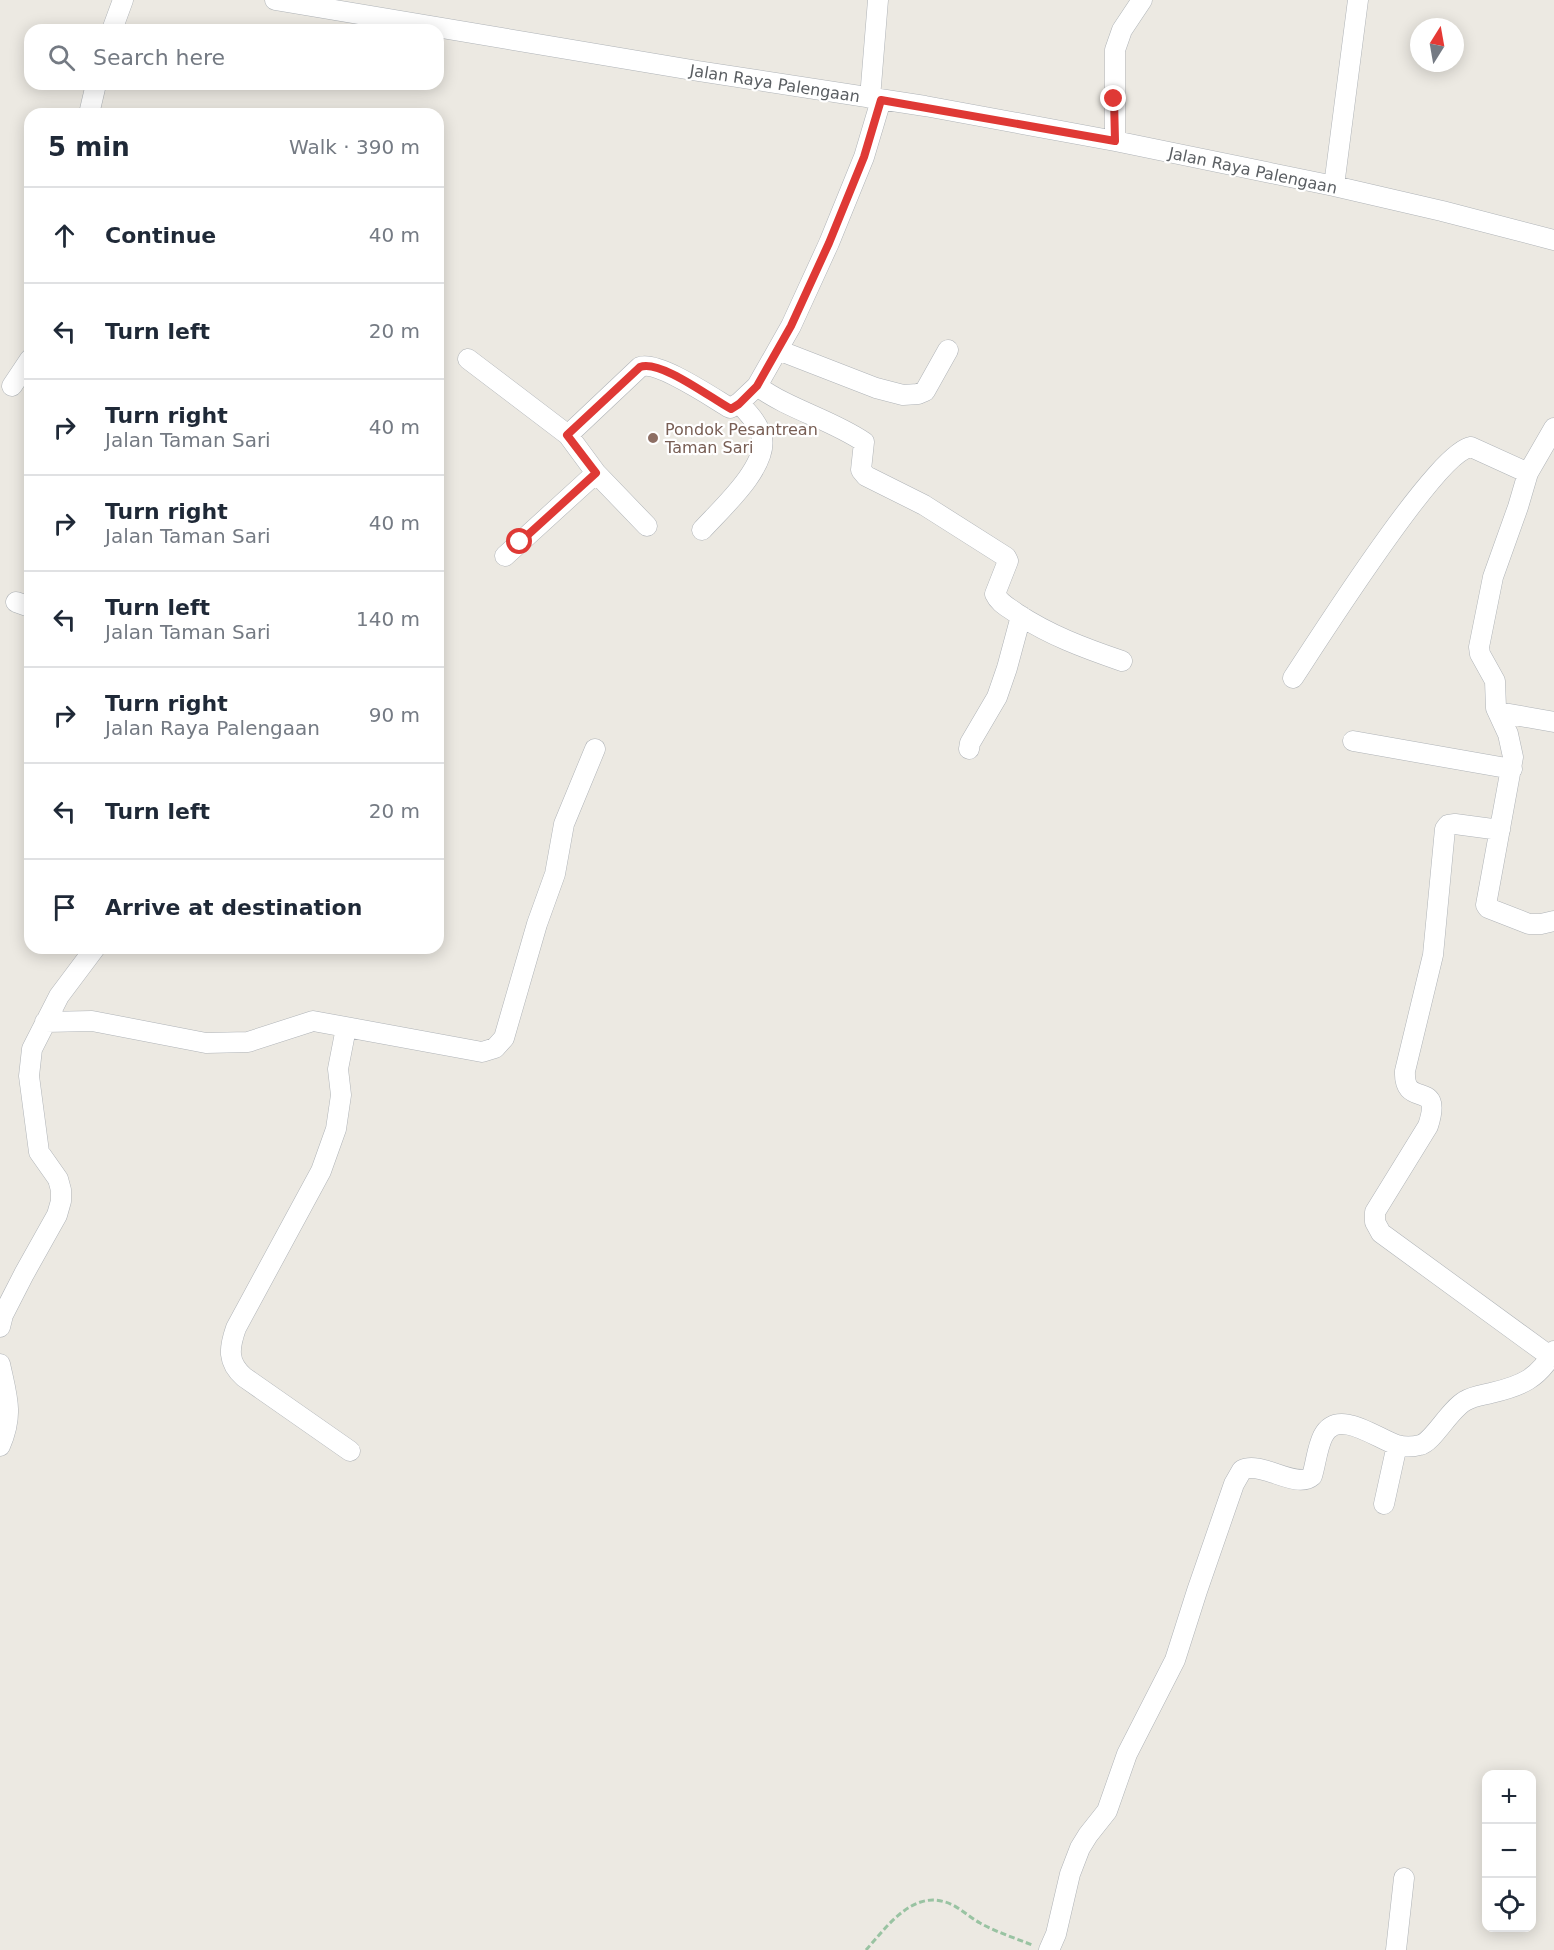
<!DOCTYPE html>
<meta charset="utf-8">
<style>
:root{--surface:#fff;--page:#f2f2f3;--text:#1f2937;--muted:#747a83;--line:#e0e1e3}
body{margin:0;font-family:"DejaVu Sans",sans-serif;background:var(--page);color:var(--text)}
.controls{position:absolute;right:18px;bottom:18px;display:grid;overflow:hidden;border-radius:12px;box-shadow:0 3px 15px #0003}
.controls button{width:54px;height:54px;display:grid;place-items:center;padding:0;border:0;border-bottom:2px solid var(--line);background:var(--surface);color:var(--text);font:30px sans-serif}
.compass{position:absolute;left:1410px;top:18px;width:54px;height:54px;border-radius:50%;background:var(--surface);box-shadow:0 3px 15px #0003;rotate:11deg}
.stop{position:absolute;width:18px;height:18px;margin:-14px;border:4px solid #df3935;border-radius:50%;background:#fff}
.stop.end{background:#df3935;border-color:#fff;box-shadow:0 2px 6px #0008}
.list{margin:0;padding:0;list-style:none}
h2{display:flex;justify-content:space-between;align-items:center;height:78px;margin:0;padding:0 24px;font-size:26px}
h2 small{font-size:20px;font-weight:400;color:var(--muted)}
.list li{display:grid;grid-template-columns:39px 1fr auto;gap:18px;align-items:center;box-sizing:border-box;height:96px;padding:0 24px;border-top:2px solid var(--line)}
.list b{display:block;font-size:22px;white-space:nowrap}
.list p{margin:0;font-size:20px;white-space:nowrap;color:var(--muted)}
.list em{font-size:20px;font-style:normal;color:var(--muted)}
.icon{flex:none;width:33px;height:33px;fill:none;stroke:currentColor;stroke-width:2;stroke-linecap:round;stroke-linejoin:round}
.map{position:relative;flex:none;width:1554px;height:1950px;overflow:hidden}
.search{position:absolute;background:var(--surface);box-shadow:0 3px 15px #0003;left:24px;top:24px;width:420px;height:66px;display:flex;align-items:center;gap:15px;box-sizing:border-box;padding:0 21px;border-radius:18px;color:var(--muted);font-size:22px}
.panel{position:absolute;background:var(--surface);box-shadow:0 3px 15px #0003;left:24px;top:108px;width:420px;height:846px;border-radius:18px}
.map>svg:first-child{display:block}
.lines{fill:none;stroke-linecap:round;stroke-linejoin:round}
.minor-casing{stroke:#afb3b7;stroke-width:21}
.path{stroke:#99c3a2;stroke-width:3;stroke-dasharray:6 3;stroke-linecap:butt}
.minor{stroke:#fff;stroke-width:20}
.route{stroke:#df3935;stroke-width:8}
.education-dot{fill:#8d6e63;stroke:#fff;stroke-width:2}
.labels{text-anchor:middle;stroke-width:4.5;stroke-linejoin:round;paint-order:stroke}
.street-label{font-size:16px;fill:#5a5e62;stroke:#fff}
.education-label{font-size:16px;fill:#785e54;stroke:#fff;text-anchor:start}
</style>
<div class="map">
<svg width="1554" height="1950" viewBox="0 0 1554 1950">
<rect width="100%" height="100%" fill="#ece9e2"/>
<g class="lines">
<g class="minor-casing">
<path id="minor" d="M275 0 698 71 925 106 1115 141 1334 186 1442 211 1554 240
M112 30 123 0
M870 98 878 0
M89 114 96 84
M1115 141V50L1122 30 1142 0
M1334 186 1358 0
M778 350 876 388 903 395 918 394 925 391 948 350
M468 359 568 435 596 473 647 526
M12 386 30 359
M757 386C790 410 830 419 864 442L861 470 866 476 924 505 1006 557 1008 561 995 594C999 603 1008 607 1016 613 1049 635 1084 648 1122 661
M1554 428 1528 473 1518 507 1493 577 1479 647 1480 654 1495 681 1496 708 1508 734 1513 757 1486 905 1488 908 1529 924H1541L1554 921
M568 435 640 367C657 360 713 398 730 408L739 403 757 386 791 326 829 243 864 157 881 100
M702 530C720 510 768 467 762 438 759 424 749 414 739 403
M505 556 596 473
M16 602 30 607
M1293 678C1318 640 1437 452 1471 447L1528 473
M1498 712 1554 722
M1353 741 1512 769
M969 749 970 743 997 697 1007 668 1021 616
M1500 830 1455 824 1448 825 1445 829 1433 955 1405 1071C1403 1111 1444 1077 1428 1126L1375 1212V1222L1381 1233 1551 1357
M45 1022 92 1021 206 1043 248 1042 313 1021 482 1052 495 1048 504 1038 537 924 555 874 564 824 595 749
M346 1028 338 1069 341 1095 336 1129 321 1171 236 1328C229 1348 227 1362 244 1377L350 1451
M0 1327 3 1315 24 1274 57 1215 61 1201V1190L58 1179 39 1152 29 1076 32 1049 59 996 95 948
M0 1364C7 1397 14 1414 0 1446
M1384 1504 1397 1445
M1049 1950 1056 1934 1070 1874 1080 1848 1088 1835 1107 1811 1127 1754 1175 1660 1197 1591 1234 1484 1242 1470C1261 1460 1296 1490 1312 1476 1316 1463 1317 1448 1323 1436 1338 1407 1377 1439 1397 1445 1403 1447 1413 1447 1420 1445 1433 1442 1449 1410 1465 1401 1473 1396 1483 1395 1491 1393 1521 1386 1538 1379 1554 1351
M1396 1950 1404 1878"/>
</g>
<path class="path" d="M866 1950C885 1929 911 1891 945 1902 957 1905 969 1917 980 1923 996 1932 1015 1938 1032 1945"/>
<use href="#minor" class="minor"/>
</g>
<g class="lines">
<path class="route" d="M520 542 596 473 567 435 640 367C660 359 712 399 731 409L739 404 757 386 791 326 829 243 864 157 881 100 1115 141 1114 99"/>
</g>
<circle class="education-dot" cx="653" cy="438" r="6"/>
<g class="labels">
<g class="street-label">
<text transform="translate(775 83) rotate(9)" y="6">Jalan Raya Palengaan</text>
<text transform="translate(1253 170) rotate(12)" y="6">Jalan Raya Palengaan</text>
</g>
<g class="education-label">
<text x="665" y="435">Pondok Pesantrean<tspan x="665" dy="18">Taman Sari</tspan></text>
</g>
</g>
</svg>
<div class="controls">
<button>+</button>
<button>−</button>
<button><svg class="icon" aria-label="locate" viewBox="0 0 24 24"><circle cx="12" cy="12" r="6"/><path d="M12 2v4M12 18v4M2 12h4M18 12h4"/></svg></button>
</div>
<svg class="compass" viewBox="-18 -18 36 36"><path d="M0-13l5 13h-10z" fill="#e53935"/><path d="M0 13l5-13h-10z" fill="#747a83"/></svg>
<div class="stop" style="left:520px;top:542px"></div>
<div class="stop end" style="left:1114px;top:99px"></div>
<div class="search"><svg class="icon" aria-label="search" viewBox="0 0 24 24"><circle cx="10" cy="10" r="6"/><path d="M15 15l6 6"/></svg>Search here</div>
<section class="panel">
<h2>5 min<small>Walk · 390 m</small></h2>
<ul class="list">
<li><svg class="icon" aria-label="ahead" viewBox="0 0 24 24"><path d="M12 20V5M6 11l6-6 6 6"/></svg><div><b>Continue</b></div><em>40 m</em></li>
<li><svg class="icon" aria-label="left" viewBox="0 0 24 24"><path d="M17 20v-9H6M10 6l-5 5 5 5"/></svg><div><b>Turn left</b></div><em>20 m</em></li>
<li><svg class="icon" aria-label="right" viewBox="0 0 24 24"><path d="M7 20v-9h11M14 6l5 5-5 5"/></svg><div><b>Turn right</b><p>Jalan Taman Sari</p></div><em>40 m</em></li>
<li><svg class="icon" aria-label="right" viewBox="0 0 24 24"><path d="M7 20v-9h11M14 6l5 5-5 5"/></svg><div><b>Turn right</b><p>Jalan Taman Sari</p></div><em>40 m</em></li>
<li><svg class="icon" aria-label="left" viewBox="0 0 24 24"><path d="M17 20v-9H6M10 6l-5 5 5 5"/></svg><div><b>Turn left</b><p>Jalan Taman Sari</p></div><em>140 m</em></li>
<li><svg class="icon" aria-label="right" viewBox="0 0 24 24"><path d="M7 20v-9h11M14 6l5 5-5 5"/></svg><div><b>Turn right</b><p>Jalan Raya Palengaan</p></div><em>90 m</em></li>
<li><svg class="icon" aria-label="left" viewBox="0 0 24 24"><path d="M17 20v-9H6M10 6l-5 5 5 5"/></svg><div><b>Turn left</b></div><em>20 m</em></li>
<li><svg class="icon" aria-label="arrive" viewBox="0 0 24 24"><path d="M6 21V4h12l-3 4 3 4H6"/></svg><div><b>Arrive at destination</b></div></li>
</ul>
</section>
</div>
